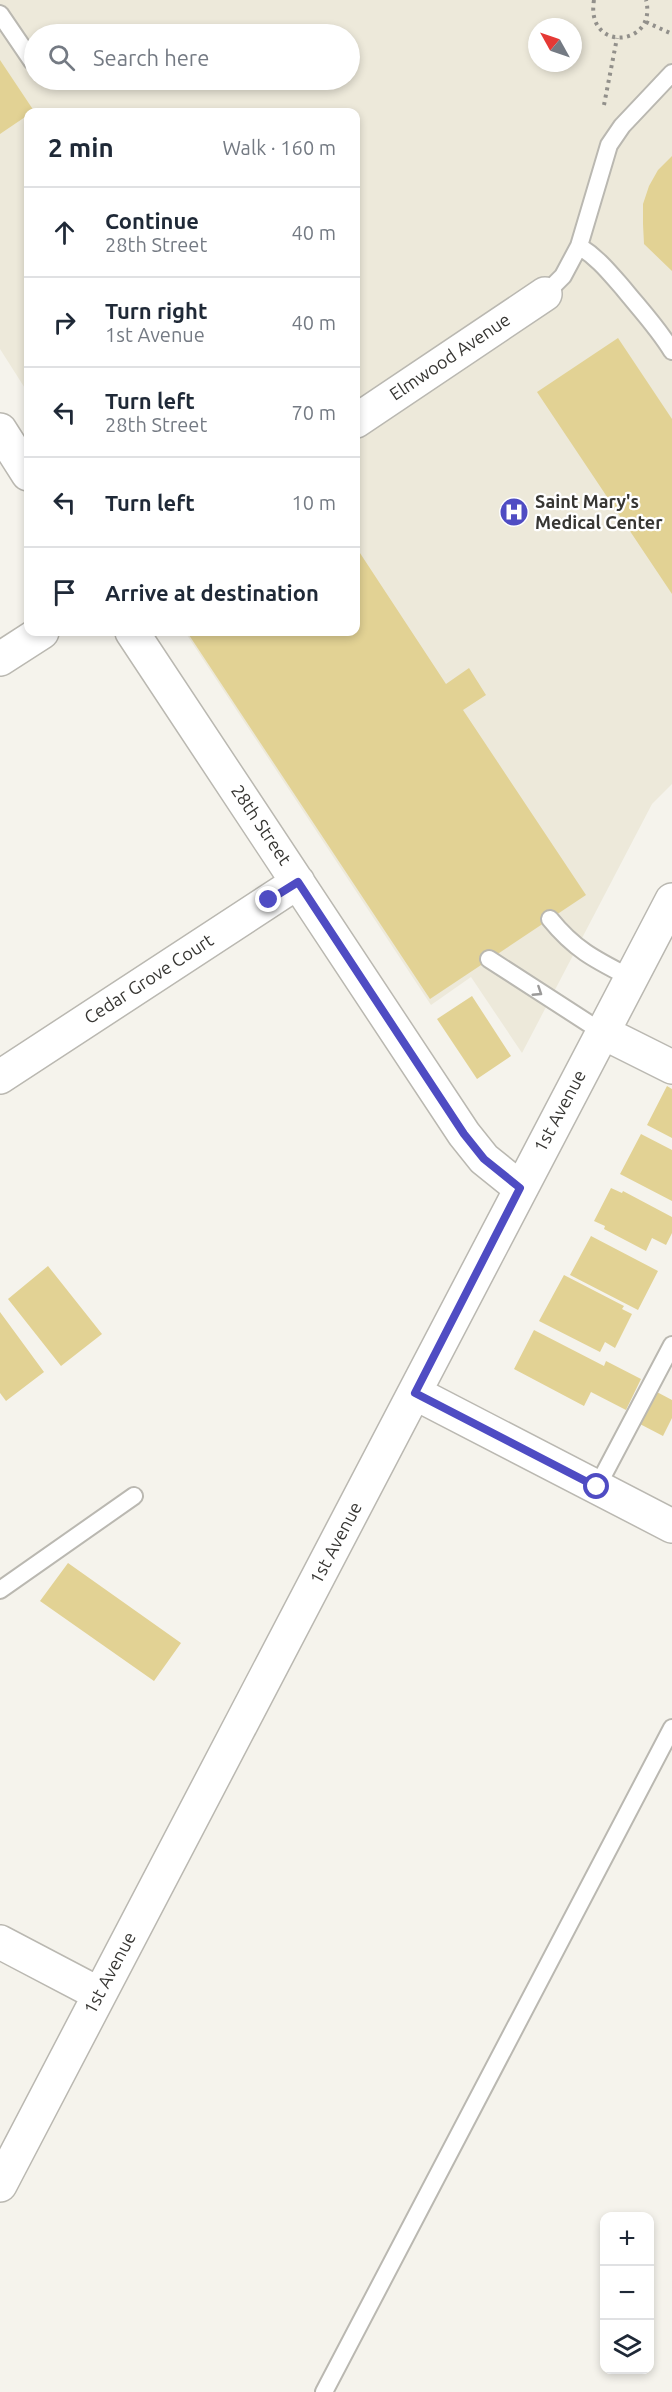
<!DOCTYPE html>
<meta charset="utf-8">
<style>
:root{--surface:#fff;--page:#f6f6f7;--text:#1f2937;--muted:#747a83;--line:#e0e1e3}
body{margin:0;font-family:Ubuntu,sans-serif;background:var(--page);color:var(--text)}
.controls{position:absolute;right:18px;bottom:18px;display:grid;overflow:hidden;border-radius:12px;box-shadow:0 3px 9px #0003}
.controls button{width:54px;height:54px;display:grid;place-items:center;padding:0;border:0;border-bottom:2px solid var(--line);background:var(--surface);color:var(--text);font:30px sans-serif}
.compass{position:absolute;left:528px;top:18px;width:54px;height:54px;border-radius:50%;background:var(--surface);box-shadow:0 3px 9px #0003;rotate:310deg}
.stop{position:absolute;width:18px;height:18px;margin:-14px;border:4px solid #4f4cc3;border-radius:50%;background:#fff}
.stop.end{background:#4f4cc3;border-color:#fff;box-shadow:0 2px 6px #0008}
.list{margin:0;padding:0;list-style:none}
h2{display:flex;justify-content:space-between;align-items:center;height:78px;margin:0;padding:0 24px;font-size:26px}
h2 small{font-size:20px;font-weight:400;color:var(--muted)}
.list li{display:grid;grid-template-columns:39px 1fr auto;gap:18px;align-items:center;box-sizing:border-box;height:90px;padding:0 24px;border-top:2px solid var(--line)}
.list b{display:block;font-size:22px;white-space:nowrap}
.list p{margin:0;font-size:20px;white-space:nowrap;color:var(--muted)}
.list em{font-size:20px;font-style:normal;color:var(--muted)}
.icon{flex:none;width:33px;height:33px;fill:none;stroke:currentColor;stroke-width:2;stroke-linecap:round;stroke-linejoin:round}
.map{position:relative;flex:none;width:672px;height:2392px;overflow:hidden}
.search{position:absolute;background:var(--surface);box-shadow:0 3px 9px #0003;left:24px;top:24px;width:336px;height:66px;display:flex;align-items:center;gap:15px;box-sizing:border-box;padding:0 21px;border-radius:33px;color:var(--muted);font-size:22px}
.panel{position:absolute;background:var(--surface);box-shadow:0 3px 9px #0003;left:24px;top:108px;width:336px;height:528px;border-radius:12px}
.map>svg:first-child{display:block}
.built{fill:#ede9da;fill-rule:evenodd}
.building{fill:#e2d294}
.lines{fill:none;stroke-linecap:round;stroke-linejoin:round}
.lane-casing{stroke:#bab8b1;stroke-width:20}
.street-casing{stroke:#bab8b1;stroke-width:36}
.path{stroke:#92908b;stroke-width:4;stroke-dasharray:3 4.5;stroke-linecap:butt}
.lane{stroke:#fff;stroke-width:16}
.street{stroke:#fff;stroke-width:33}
.oneway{stroke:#9b9a99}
.route{stroke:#4f4cc3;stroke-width:8}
.labels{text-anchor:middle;stroke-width:4.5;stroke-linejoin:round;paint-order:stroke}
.street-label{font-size:18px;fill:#373633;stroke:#fff}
.poi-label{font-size:18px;font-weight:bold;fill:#373633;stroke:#fff;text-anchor:start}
</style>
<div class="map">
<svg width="672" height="2392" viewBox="0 0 672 2392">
<rect width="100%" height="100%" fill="#f5f3ec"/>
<path class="built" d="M0 0H672V784L652 804 522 1053 471 977 431 1005 185 632H356V112H28V393L0 349ZM537 27H573V63H537ZM34 34H350V80H34Z"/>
<path class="building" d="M0 60 34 111 28 112V115L0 134Z
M672 156V271L644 244 643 224V204L649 186 658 170Z
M618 338 672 419V594L537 392Z
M356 547 446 684 469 668 486 695 463 710 586 895 430 999 187 632H356Z
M472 996 511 1056 477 1079 437 1019Z
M667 1086 672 1089V1138L647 1125Z
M641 1134 672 1150V1201L620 1174Z
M611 1188 622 1193 623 1191 672 1217V1233L666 1245 652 1238 646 1251 604 1229 605 1226 594 1221Z
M591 1236 658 1271 638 1310 570 1275Z
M48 1266 102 1334 61 1366 8 1299Z
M564 1275 624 1306 622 1309 632 1314 615 1348 605 1342 600 1352 539 1321Z
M0 1312 44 1372 6 1401 0 1393Z
M534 1330 604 1366 606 1361 641 1379 626 1410 591 1392 584 1406 514 1369Z
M655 1391 672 1400V1418L663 1436 638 1423Z
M68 1563 181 1643 154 1681 40 1601Z"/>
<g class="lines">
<g class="lane-casing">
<path id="lane" d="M0 14 32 61
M579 246C598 258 609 272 623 288 640 309 658 328 672 351
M545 294 563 276 579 246 609 145 622 126 672 73
M550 919C575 950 596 960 631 978
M489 959 602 1032
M597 1487 672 1345
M0 1590 134 1496
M324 2392 672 1728"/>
</g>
<g class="street-casing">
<path id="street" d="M356 421 545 294
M0 430 28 474
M132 632 464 1134 484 1159 520 1188
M0 659 42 632
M602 1032 672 1067
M0 1077 298 882
M415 1393 672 1526
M0 1942 99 1994
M0 2185 672 900"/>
</g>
<path class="path" d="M594 0C585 53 658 47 646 0
M646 22 672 34
M604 105 617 38"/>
<use href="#lane" class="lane"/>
<use href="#street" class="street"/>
</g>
<defs><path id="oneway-chevron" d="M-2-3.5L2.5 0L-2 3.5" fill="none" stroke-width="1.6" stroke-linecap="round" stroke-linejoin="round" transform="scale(1.5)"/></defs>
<use class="oneway" href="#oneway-chevron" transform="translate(538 992) rotate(33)"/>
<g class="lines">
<path class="route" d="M269 900 298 882 464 1134 484 1159 520 1188 415 1393 597 1487"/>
</g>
<defs>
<g id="hospital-disc" transform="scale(1.5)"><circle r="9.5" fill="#4f4cc3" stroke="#fff"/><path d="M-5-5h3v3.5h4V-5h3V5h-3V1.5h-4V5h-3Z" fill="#fff"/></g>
</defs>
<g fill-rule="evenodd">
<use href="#hospital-disc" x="514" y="512"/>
</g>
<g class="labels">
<g class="street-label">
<text transform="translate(450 357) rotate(-34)" y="6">Elmwood Avenue</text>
<text transform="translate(261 825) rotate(56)" y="6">28th Street</text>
<text transform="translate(149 979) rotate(-33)" y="6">Cedar Grove Court</text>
<text transform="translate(560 1111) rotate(-62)" y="6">1st Avenue</text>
<text transform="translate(336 1543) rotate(-62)" y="6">1st Avenue</text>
<text transform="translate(110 1973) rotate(-62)" y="6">1st Avenue</text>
</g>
<g class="poi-label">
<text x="535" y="508">Saint Mary's<tspan x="535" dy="21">Medical Center</tspan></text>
</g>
</g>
</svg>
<div class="controls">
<button>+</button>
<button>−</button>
<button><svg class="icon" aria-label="layers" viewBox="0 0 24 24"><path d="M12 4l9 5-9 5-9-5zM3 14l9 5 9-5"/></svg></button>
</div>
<svg class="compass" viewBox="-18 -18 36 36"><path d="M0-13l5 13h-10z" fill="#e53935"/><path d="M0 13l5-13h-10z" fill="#747a83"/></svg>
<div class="stop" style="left:597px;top:1487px"></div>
<div class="stop end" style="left:269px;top:900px"></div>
<div class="search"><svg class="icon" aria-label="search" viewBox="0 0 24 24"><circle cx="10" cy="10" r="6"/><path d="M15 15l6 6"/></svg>Search here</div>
<section class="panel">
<h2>2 min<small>Walk · 160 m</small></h2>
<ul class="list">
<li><svg class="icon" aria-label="ahead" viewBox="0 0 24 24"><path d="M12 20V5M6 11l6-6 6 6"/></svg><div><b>Continue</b><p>28th Street</p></div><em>40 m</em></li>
<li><svg class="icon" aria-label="right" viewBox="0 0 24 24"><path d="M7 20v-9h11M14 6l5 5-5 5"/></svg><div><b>Turn right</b><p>1st Avenue</p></div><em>40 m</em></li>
<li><svg class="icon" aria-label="left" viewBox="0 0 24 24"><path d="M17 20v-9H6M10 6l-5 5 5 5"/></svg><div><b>Turn left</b><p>28th Street</p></div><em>70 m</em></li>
<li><svg class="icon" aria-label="left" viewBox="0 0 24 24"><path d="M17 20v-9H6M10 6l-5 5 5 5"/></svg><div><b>Turn left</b></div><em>10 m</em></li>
<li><svg class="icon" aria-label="arrive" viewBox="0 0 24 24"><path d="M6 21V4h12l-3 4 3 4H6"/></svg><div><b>Arrive at destination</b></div></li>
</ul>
</section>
</div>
